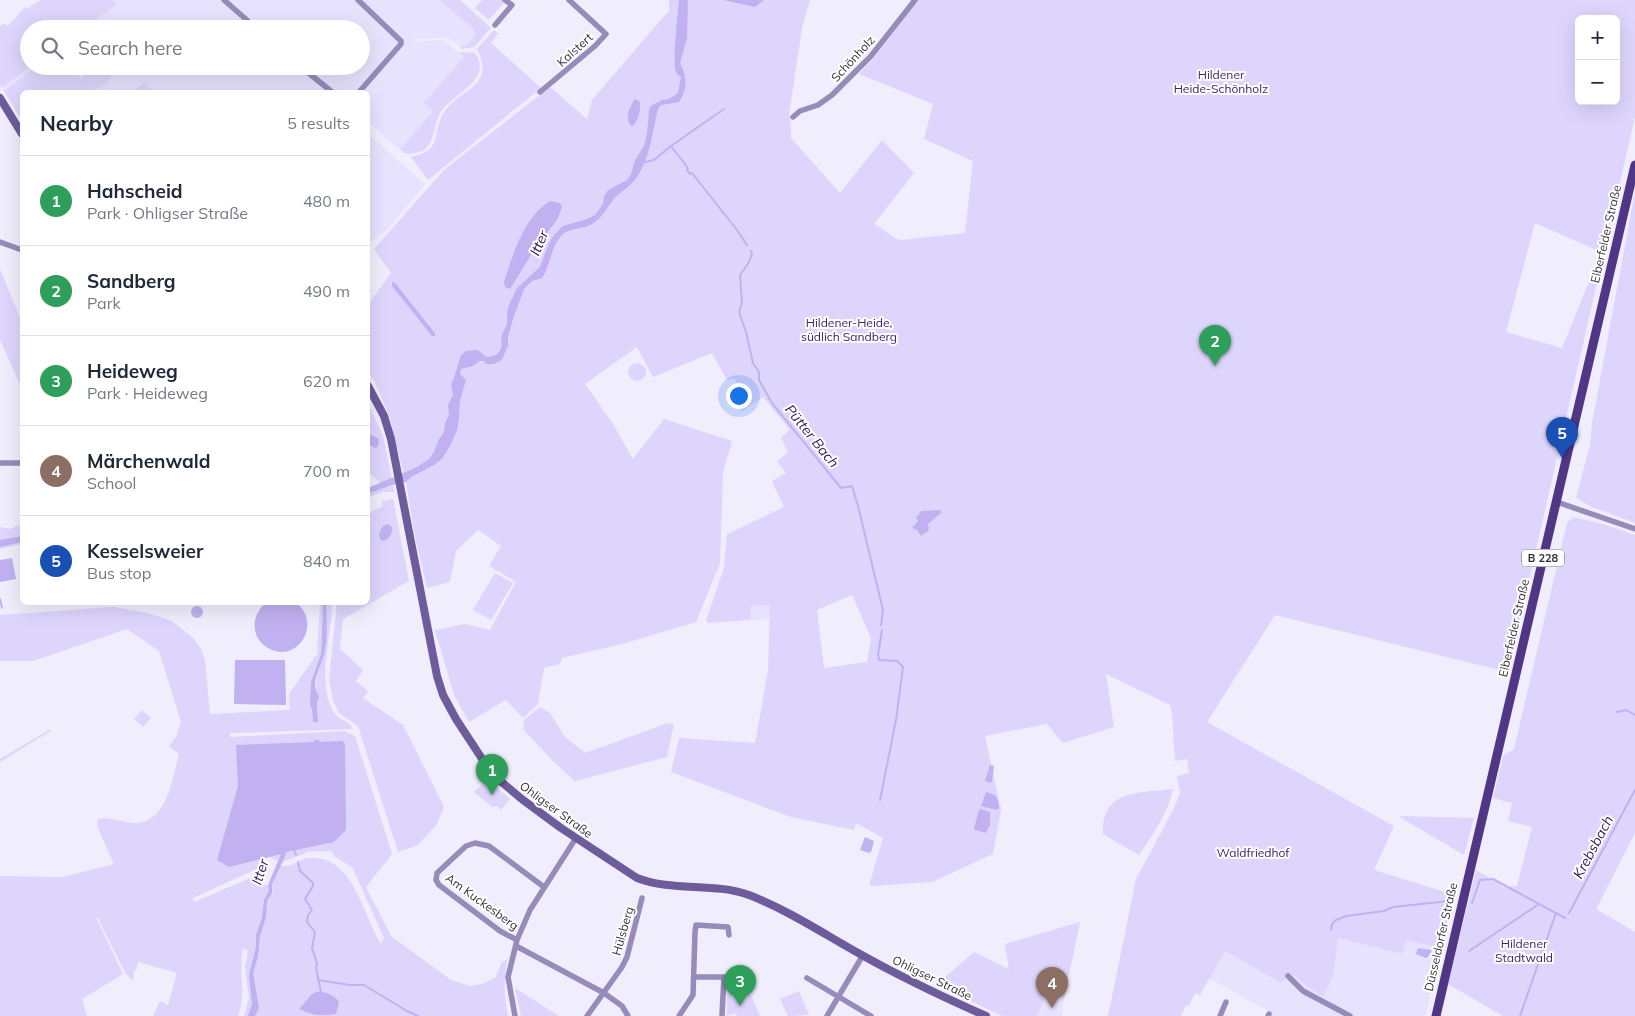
<!DOCTYPE html>
<meta charset="utf-8">
<style>
:root{--surface:#fff;--page:#f2f2f3;--text:#1f2937;--muted:#747a83;--line:#e0e1e3;--accent:#0b8043}
body{margin:0;font-family:Mulish,sans-serif;background:var(--page);color:var(--text)}
.controls{position:absolute;right:15px;top:15px;display:grid;overflow:hidden;border-radius:8px;box-shadow:0 5px 20px #0002}
.controls button{width:45px;height:45px;display:grid;place-items:center;padding:0;border:0;border-bottom:1px solid var(--line);background:var(--surface);color:var(--text);font:25px sans-serif}
.you{position:absolute;left:738px;top:395px;width:18px;height:18px;margin:-12px;border:4px solid #fff;border-radius:50%;background:#1a73e8;box-shadow:0 0 0 8px #1a73e833}
.badge{display:grid;place-items:center;width:32px;height:32px;border-radius:50%;background:var(--accent);color:#fff;font-size:16px;font-weight:700}
.pin{position:absolute;translate:-50% -41px;filter:drop-shadow(0 1px 2px #0008)}
.pin::after{content:'';position:absolute;top:26px;width:18px;height:15px;background:inherit;clip-path:polygon(0 0,100% 0,50% 100%)}
.list{margin:0;padding:0;list-style:none}
h2{display:flex;justify-content:space-between;align-items:center;height:65px;margin:0;padding:0 20px;font-size:21px}
h2 small{font-size:16px;font-weight:400;color:var(--muted)}
.list li{display:grid;grid-template-columns:32px 1fr auto;gap:15px;align-items:center;box-sizing:border-box;height:90px;padding:0 20px;border-top:1px solid var(--line)}
.list b{display:block;font-size:19px;white-space:nowrap}
.list p{margin:0;font-size:16px;white-space:nowrap;color:var(--muted)}
.list em{font-size:16px;font-style:normal;color:var(--muted)}
.icon{flex:none;width:28px;height:28px;fill:none;stroke:currentColor;stroke-width:2;stroke-linecap:round;stroke-linejoin:round}
.map{position:relative;flex:none;width:1635px;height:1016px;overflow:hidden}
.search{position:absolute;background:var(--surface);box-shadow:0 5px 20px #0002;left:20px;top:20px;width:350px;height:55px;display:flex;align-items:center;gap:12px;box-sizing:border-box;padding:0 18px;border-radius:28px;color:var(--muted);font-size:19px}
.panel{position:absolute;background:var(--surface);box-shadow:0 5px 20px #0002;left:20px;top:90px;width:350px;height:515px;border-radius:8px}
.map>svg:first-child{display:block}
.built{fill:#e7e2fd}
.green{fill:#ddd5fc;fill-rule:evenodd}
.water{fill:#c1b1f1}
.lines{fill:none;stroke-linecap:round;stroke-linejoin:round}
.stream{stroke:#c1b1f1;stroke-width:2}
.minor{stroke:#968bb9;stroke-width:5.5}
.secondary{stroke:#6d5b9c;stroke-width:8}
.primary{stroke:#513686;stroke-width:9}
.labels{text-anchor:middle;stroke-width:4;stroke-linejoin:round;paint-order:stroke}
.shield{fill:#fff;stroke:#706e74;stroke-width:1}
.shield-label{font-size:11px;font-weight:bold;fill:#323038}
.street-label{font-size:12px;fill:#323038;stroke:#fff}
.park-label{font-size:12px;fill:#3d246d;stroke:#fff}
.water-label{font-size:14px;font-style:italic;fill:#331760;stroke:#fff}
</style>
<div class="map">
<svg width="1635" height="1016" viewBox="0 0 1635 1016">
<rect width="100%" height="100%" fill="#f0edfd"/>
<path class="built" d="M112 0H440L474 30 475 35 466 46H460L449 38 413 39V41L444 40 464 57 425 103 433 111 400 150 368 122V92H22V120L2 88 31 66H361V29H83L116 4Z
M368 134 425 184 386 231 368 243Z
M770 604 771 619 751 620 750 605Z
M1338 938 1402 954 1406 940 1440 948 1426 1016H1271L1272 1013 1209 978 1225 951 1281 983 1290 973 1333 976Z
M1049 991 1064 999 1062 1016H1036Z"/>
<path class="green" d="M41 0H112L117 4 83 29H29V66H31L2 88 0 85V26L3 23 8 26 25 7 28 9 32 5Z
M440 0H460L491 28 474 47 462 49 460 46H466L475 35 474 30Z
M482 0H506L489 20 475 8Z
M669 0H810L802 28 789 115 791 125V138L840 193 882 140 914 173 874 224 897 239 902 240 965 233 973 161 924 139 933 104 859 74 874 58 918 0H1635V117L1508 672 1275 615 1207 722 1394 826 1374 870 1455 895 1440 948 1406 940 1402 954 1338 938 1333 976 1323 997 1291 974 1281 983 1225 951 1200 995 1195 993 1189 1006 1186 1005 1181 1016H1108L1136 879 1172 812 1180 793 1177 776 1189 773 1187 759 1175 761 1172 712 1170 705 1106 674 1114 727 1063 743 1047 724 985 736 1001 810 993 854 932 882 873 886 869 885 883 838 856 823 854 830 791 817 671 772 679 738 755 743 768 671 770 605 750 606 751 620 708 623 706 620 724 568 727 534 784 507 772 481 786 473 777 461 788 452 781 437 790 430 763 397 741 412 738 387 735 378 727 380 712 353 653 377 637 347 585 384 613 424 633 459 664 419 732 441 723 473 720 563 696 622 622 644 562 658 560 664 544 668 538 704 523 718 506 700 469 722 454 695 435 630 465 624 490 630 516 582 489 566 501 546 478 530 456 551 450 582 427 588 414 532 407 488 390 418 374 380 368 373V305L391 273 374 249 445 169 550 87 587 119 592 100 665 15H666L669 11ZM1579 19H1616V101H1579ZM1535 223 1601 252 1562 348 1506 332ZM852 595 871 638 867 662 824 668 817 610Z
M494 30 498 34 491 43 541 88 428 180 411 157C445 150 430 133 445 111 461 88 496 87 477 49Z
M459 52 475 53C494 81 451 94 440 113 434 124 435 140 425 149 421 153 412 153 407 154L400 150 433 111 424 103 464 57Z
M38 66H65C70 72 76 71 81 79L95 66 115 67C113 80 103 87 92 91L84 85 91 92H22V120L4 91Z
M144 83 152 90 150 92H132L137 87Z
M1635 192V523L1592 507 1576 498 1590 445 1592 423Z
M0 269 22 323V389L0 340Z
M628 372a9 9 0 1 1 18 0a9 9 0 1 1-18 0Z
M368 403 383 436 392 479 381 483 368 472V468L371 466 368 461Z
M393 485 394 492H382L368 498V494Z
M393 499 409 581 343 619 340 649 363 670 356 681 368 691 363 698 403 725 444 807 437 824 418 845 398 852 358 726 339 713 333 700 329 680 337 603 368 602V513L383 506 382 501Z
M1573 517 1603 524 1635 535V833L1596 909 1635 932V1016H1503L1448 984 1476 870 1505 887 1517 886 1532 827 1508 821 1512 803 1493 798 1503 756 1514 749 1567 523Z
M22 524V544L0 549V527L9 529Z
M495 573 513 583 491 620 473 610Z
M320 603H323L321 654 311 682 313 722H318L317 703 318 695 316 692 317 673 324 655 327 629 326 603H332C332 637 316 679 333 711 337 720 349 720 353 729L230 733V737L344 731 355 736 392 854 366 887 391 936 451 980 470 986 482 984 495 978 502 962 508 959C503 979 504 996 508 1016H244L249 998 245 967 248 951 243 948C238 971 247 994 238 1016H153L160 1001 168 1005 177 973 138 962 136 970H134L133 981 126 974 99 921 100 919 96 918 123 974 82 999 87 1016H0V876L62 877 114 864 97 826 98 819C109 816 121 822 133 823 167 825 172 779 179 754L169 746 176 737 181 722 159 651 127 629 33 661H0V615L113 607 148 613 172 621 194 639 201 649 205 660 210 714 290 710 289 694 317 654ZM331 851 335 857 352 867 384 938 381 944C363 916 353 854 309 858 302 858 297 863 291 865 288 866 283 866 280 866L272 884 273 893 269 891 268 885H255L257 875 194 902 193 898 259 868 263 860 269 857 276 860 285 861 308 852Z
M540 707 550 713 565 737 585 753 668 723 674 724 667 757 575 781 553 761 523 729 524 720Z
M142 710 151 718 143 727 134 719Z
M49 730H52L0 762V759Z
M488 780 510 799 501 810 497 806 492 807 474 792Z
M1173 789C1168 814 1153 834 1139 855L1103 834C1101 789 1140 793 1173 789Z
M1398 816 1474 818 1464 855Z
M1080 922 1064 999 1049 992 1036 1016H1002L936 985 974 952 1009 969 1005 944Z
M515 988 559 1016H521Z
M799 991 809 1015 788 1016 780 999Z
M727 994 751 995 760 1016H737L736 1013 727 1016Z"/>
<path class="water" d="M679 0H688L687 38 680 63C687 77 688 88 679 102L661 105 658 109C652 133 650 161 634 181 628 188 620 192 614 199 606 208 603 218 592 224 582 230 569 227 560 237 551 248 550 266 542 278L532 281 524 289 513 319 508 337V346L501 361 493 364H486L484 361H479L473 366 461 369 460 374 466 380 460 401 459 418 457 430 451 444 442 459 434 465 411 477 406 482 392 485 368 494V488L415 468 428 460 434 452 439 439 444 432 445 423 449 415 448 405 453 395 451 384 454 378 461 355 466 351 478 350 486 357C498 357 504 350 501 337L507 324V313L509 305 517 288 540 267 549 243 554 235 563 226 587 219 595 215 603 204 604 196 608 190 627 180 631 174 635 160 644 146 647 133 649 110 651 106 662 100 669 99 678 93 681 77C678 75 677 75 676 72 672 64 678 13 679 0Z
M723 0H764L755 7Z
M635 99 640 102C641 111 638 120 633 126L630 125C625 115 629 109 635 99Z
M550 201 560 203 562 207 557 220 536 247 510 289 505 287 504 282C513 254 524 217 550 201Z
M392 282 395 283 435 333V336H432L392 286Z
M368 433 379 439 378 446 375 448 368 444Z
M941 510V513L928 524 929 530 921 536 917 530 912 528 918 521 916 518 921 511Z
M388 524 392 527C393 533 389 540 383 541L380 539 379 534 383 526Z
M22 536V542L0 547V540Z
M12 558 16 579 0 582V560Z
M267 602 296 603C323 623 297 665 268 648 261 644 256 637 255 630 253 619 258 609 267 602Z
M323 603H326C327 620 328 638 324 655 321 667 309 684 319 696L317 703 318 722H313L312 709 310 705 311 682 321 654Z
M191 612a6 6 0 1 1 12 0a6 6 0 1 1-12 0Z
M235 660H285L286 705 234 704Z
M314 740H319L320 742 342 741 345 744 346 830 334 842 286 852 284 859 272 884V893L267 901 266 917 260 936 258 956 253 973 259 1008 255 1016H248L252 1004 249 976 256 947V935L262 918 264 900 269 891 268 885 281 854 229 867 217 860 238 786 236 745 314 742Z
M990 765 994 766 992 782 990 783 985 781Z
M986 792C997 795 998 797 999 808L997 810 981 806Z
M981 809 990 812V825L986 833 975 830 974 828 979 810Z
M865 837 874 841 871 852 869 853 860 850Z
M1418 948 1431 950 1432 954 1426 958 1416 954Z
M316 992C324 991 335 995 339 1002L336 1014C319 1016 315 1016 299 1009L312 994Z"/>
<g class="lines">
<path class="stream" d="M671 146 724 109
M643 159 645 162 654 160 671 146 688 168 687 170 690 174 692 173 737 230 747 245
M751 251 752 254 749 262 740 275 742 303 739 312 746 332 753 363 759 372V380L772 403 841 488 852 486 858 506 883 610 881 625
M0 599 2 608
M1617 712 1626 710 1635 715
M880 800 896 720 903 667 897 661 879 660 878 655 882 630
M294 850 296 855
M298 862 300 871 313 883V886L305 899 312 910 308 915 307 922 315 932 312 948 317 963 316 968 321 992
M1472 903 1480 880 1493 879 1565 918
M1569 913 1635 790
M1331 930 1332 924 1336 920 1346 916 1384 911 1393 907 1449 901
M1469 951 1539 904
M318 980 350 985H364L407 1011 418 1016
M1520 1016 1556 913"/>
<path class="minor" d="M224 0 257 29
M358 0 401 41V44L359 92
M495 25 512 5 505 0
M300 66 332 92
M540 92 595 46 606 34 569 0
M793 117 800 111 818 105 832 95 871 56 915 0
M0 242 22 250
M0 463H22
M1557 502 1635 529
M517 940 500 931 439 885 436 880 437 873 466 846 475 843 489 846 544 887
M516 946 604 993 622 1006 628 1016
M1288 976 1303 991 1350 1016
M694 977H724L722 1015
M807 978 871 1016
M724 985H741V978L724 977
M515 1016 508 977 517 940 530 910 576 838
M587 1016 622 967 627 957 642 898
M679 1016 693 995 695 932 696 925 728 927 729 935
M827 1016 863 955
M1220 1016 1226 1002
M1268 1016 1269 1014"/>
<path class="secondary" d="M0 98 22 134
M368 386 384 416 391 439 437 676 443 695 456 719 492 774 523 800 561 828 637 878C673 892 713 882 749 895 788 910 824 934 860 954 901 977 943 997 986 1016"/>
<path class="primary" d="M1436 1016 1635 165"/>
</g>
<g class="labels">
<rect class="shield" x="1522" y="549.5" width="42" height="17" rx="4"/>
<g class="shield-label">
<text x="1543" y="562">B 228</text>
</g>
<g class="street-label">
<text transform="translate(575 50) rotate(-42)" y="4">Kalstert</text>
<text transform="translate(853 59) rotate(-47)" y="4">Schönholz</text>
<text transform="translate(1606 234) rotate(-77)" y="4">Elberfelder Straße</text>
<text transform="translate(1514 628) rotate(-77)" y="4">Elberfelder Straße</text>
<text transform="translate(556 810) rotate(36)" y="4">Ohligser Straße</text>
<text transform="translate(482 902) rotate(36)" y="4">Am Kuckesberg</text>
<text transform="translate(623 931) rotate(-74)" y="4">Hülsberg</text>
<text transform="translate(1441 937) rotate(-77)" y="4">Düsseldorfer Straße</text>
<text transform="translate(932 978) rotate(26)" y="4">Ohligser Straße</text>
</g>
<g class="park-label">
<text x="1221" y="79">Hildener<tspan x="1221" dy="14">Heide-Schönholz</tspan></text>
<text x="849" y="327">Hildener-Heide,<tspan x="849" dy="14">südlich Sandberg</tspan></text>
<text x="1253" y="857">Waldfriedhof</text>
<text x="1524" y="948">Hildener<tspan x="1524" dy="14">Stadtwald</tspan></text>
</g>
<g class="water-label">
<text transform="translate(539 243) rotate(-67)" y="5">Itter</text>
<text transform="translate(812 436) rotate(51)" y="5">Pütter Bach</text>
<text transform="translate(1593 847) rotate(-62)" y="5">Krebsbach</text>
<text transform="translate(260 872) rotate(-72)" y="5">Itter</text>
</g>
</g>
</svg>
<div class="controls">
<button>+</button>
<button>−</button>
</div>
<div class="you"></div>
<div class="pin badge" style="left:492px;top:795px;background:#2e9e5b">1</div>
<div class="pin badge" style="left:1215px;top:366px;background:#2e9e5b">2</div>
<div class="pin badge" style="left:740px;top:1006px;background:#2e9e5b">3</div>
<div class="pin badge" style="left:1052px;top:1008px;background:#8d6e63">4</div>
<div class="pin badge" style="left:1562px;top:458px;background:#1a4fb4">5</div>
<div class="search"><svg class="icon" aria-label="search" viewBox="0 0 24 24"><circle cx="10" cy="10" r="6"/><path d="M15 15l6 6"/></svg>Search here</div>
<section class="panel">
<h2>Nearby<small>5 results</small></h2>
<ul class="list">
<li><span class="badge" style="background:#2e9e5b">1</span><div><b>Hahscheid</b><p>Park · Ohligser Straße</p></div><em>480 m</em></li>
<li><span class="badge" style="background:#2e9e5b">2</span><div><b>Sandberg</b><p>Park</p></div><em>490 m</em></li>
<li><span class="badge" style="background:#2e9e5b">3</span><div><b>Heideweg</b><p>Park · Heideweg</p></div><em>620 m</em></li>
<li><span class="badge" style="background:#8d6e63">4</span><div><b>Märchenwald</b><p>School</p></div><em>700 m</em></li>
<li><span class="badge" style="background:#1a4fb4">5</span><div><b>Kesselsweier</b><p>Bus stop</p></div><em>840 m</em></li>
</ul>
</section>
</div>
